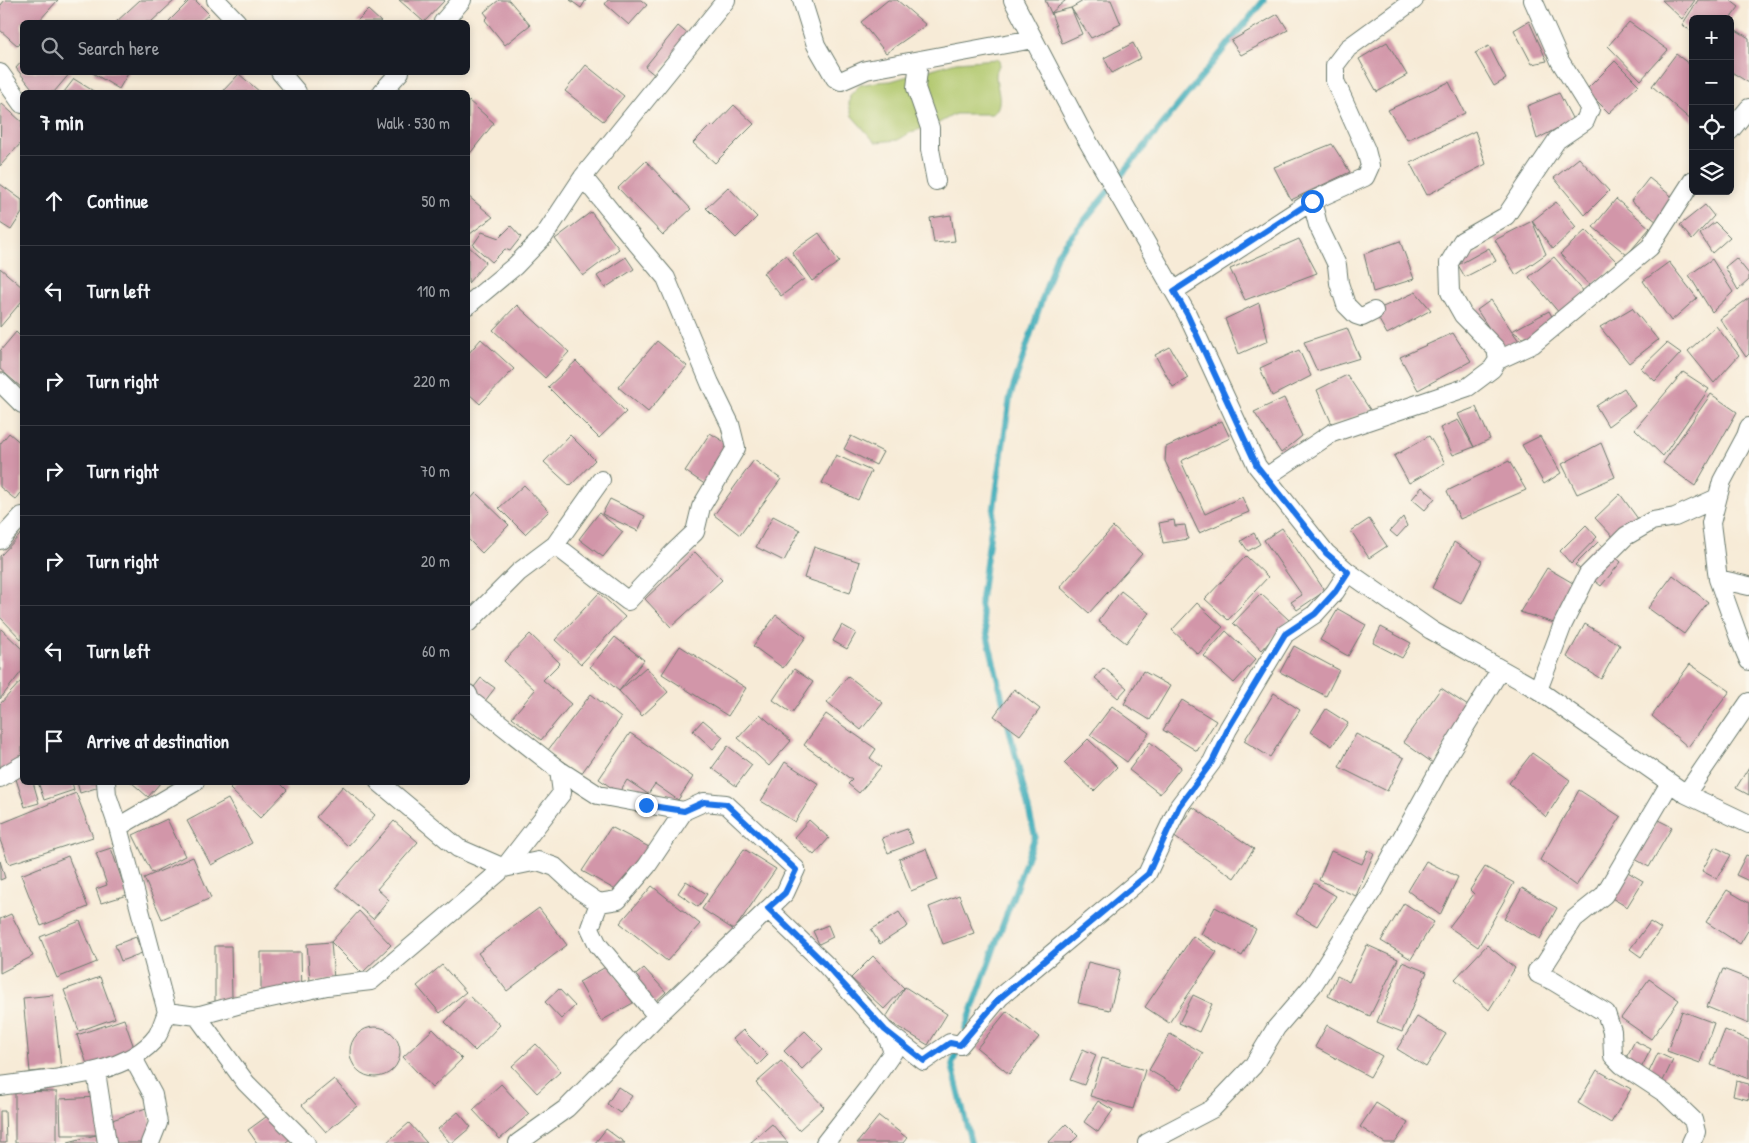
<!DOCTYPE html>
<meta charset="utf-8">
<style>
:root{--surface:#171b24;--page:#20242c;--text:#f1f3f6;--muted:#9ea1a6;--line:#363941}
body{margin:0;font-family:"Patrick Hand",sans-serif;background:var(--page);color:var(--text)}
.controls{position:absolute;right:15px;top:15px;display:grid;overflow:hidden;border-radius:8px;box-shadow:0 2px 8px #0003}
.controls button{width:45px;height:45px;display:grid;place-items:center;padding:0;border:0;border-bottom:1px solid var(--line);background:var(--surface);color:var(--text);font:25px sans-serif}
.stop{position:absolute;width:15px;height:15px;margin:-11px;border:4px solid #1a73e8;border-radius:50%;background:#fff}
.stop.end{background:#1a73e8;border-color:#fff;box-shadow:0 1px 5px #0008}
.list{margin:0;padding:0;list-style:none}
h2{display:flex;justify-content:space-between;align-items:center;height:65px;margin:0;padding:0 20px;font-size:21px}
h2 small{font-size:16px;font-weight:400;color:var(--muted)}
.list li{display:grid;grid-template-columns:32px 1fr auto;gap:15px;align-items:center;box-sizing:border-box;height:90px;padding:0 20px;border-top:1px solid var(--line)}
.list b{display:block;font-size:19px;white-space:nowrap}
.list em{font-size:16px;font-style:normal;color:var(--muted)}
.icon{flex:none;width:28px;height:28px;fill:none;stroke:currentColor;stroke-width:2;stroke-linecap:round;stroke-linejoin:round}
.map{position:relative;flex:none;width:1749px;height:1143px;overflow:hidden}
.search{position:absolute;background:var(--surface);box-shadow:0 2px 8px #0003;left:20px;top:20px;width:450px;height:55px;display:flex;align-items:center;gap:12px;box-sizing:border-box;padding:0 18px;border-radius:8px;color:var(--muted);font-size:19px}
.panel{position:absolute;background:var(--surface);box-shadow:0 2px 8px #0003;left:20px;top:90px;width:450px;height:695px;border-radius:8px}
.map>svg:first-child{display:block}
.green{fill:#b1c86d;stroke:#688250}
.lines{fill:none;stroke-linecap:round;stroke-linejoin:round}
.stream{stroke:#3aaab8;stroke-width:6}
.building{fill:#d296a9}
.minor-casing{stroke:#6b7a6d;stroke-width:20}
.minor{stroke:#fff;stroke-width:18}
.route{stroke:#1a73e8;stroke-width:6}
</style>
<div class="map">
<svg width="1749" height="1143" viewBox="0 0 1749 1143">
<rect width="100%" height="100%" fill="#fbf7ec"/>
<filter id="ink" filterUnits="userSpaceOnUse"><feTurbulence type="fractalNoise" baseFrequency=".02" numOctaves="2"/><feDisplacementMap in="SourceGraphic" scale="10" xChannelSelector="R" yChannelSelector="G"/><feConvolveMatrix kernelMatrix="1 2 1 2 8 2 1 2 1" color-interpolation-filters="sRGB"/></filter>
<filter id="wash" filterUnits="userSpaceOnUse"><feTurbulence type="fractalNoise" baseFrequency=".0096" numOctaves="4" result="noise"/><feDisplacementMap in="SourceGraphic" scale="20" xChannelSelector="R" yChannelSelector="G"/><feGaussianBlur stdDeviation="1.12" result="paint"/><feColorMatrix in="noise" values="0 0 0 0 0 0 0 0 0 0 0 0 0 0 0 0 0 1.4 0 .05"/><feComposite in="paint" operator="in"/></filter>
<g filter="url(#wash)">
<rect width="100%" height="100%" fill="#f7ebd7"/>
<path class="green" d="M998 59 1000 64C998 67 996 71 996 75 996 89 1005 103 993 114H955L937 124 911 132 898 140 875 142 852 116 849 105 850 95 860 85 876 82 891 81 956 62Z"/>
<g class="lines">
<path class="stream" d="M1005 710 980 605 1010 397 1057 254 1264 0
M965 1029 1035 836 1007 720
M959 1046 952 1065 971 1143"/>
</g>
<g id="blocks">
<path class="building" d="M5 0H58L38 22H22V40L18 46 0 30V6Z
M140 0H175L151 22H116Z
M190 0H195L209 14 200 22H168Z
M399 0H445L424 22Z
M499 0H509L530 25 505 45 485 20 488 17 484 12Z
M570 0H586L581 8Z
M608 0H641L647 5 629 25 605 4Z
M888 0H897L926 25 886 53 861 22Z
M1045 0H1066L1051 13Z
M1085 0H1111L1121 24 1091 38 1071 8Z
M1662 0H1695L1682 19Z
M1698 0H1730L1739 7 1730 19H1693V32L1682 25Z
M1071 8 1082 34 1062 43 1051 13Z
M368 10 381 22H356Z
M1278 14 1288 30 1241 55 1231 41Z
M1529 21 1547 61 1532 64 1514 30Z
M1629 22 1668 50 1641 80 1608 46Z
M678 26 689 35 656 76 645 67Z
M1736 30 1749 38V83L1730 71V38Z
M1387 42 1407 75 1377 92 1359 59Z
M1133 43 1141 58 1112 73 1104 58Z
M1489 46 1506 79 1494 86 1475 53Z
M1676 54 1693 67V122L1652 86Z
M22 61V72H71L54 92H35L16 68Z
M1615 61 1639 85 1609 113 1586 90Z
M586 65 624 96 603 121 565 91Z
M91 72H129L119 89Z
M239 74 260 92H222Z
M74 79 95 92H64Z
M1449 82 1465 113 1407 140 1388 110Z
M1559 93 1573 120 1537 139 1527 106Z
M469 101 494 123 468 156V103Z
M1 103 22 122V142L0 166Z
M734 105 754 124 715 163 693 143 711 125 713 127Z
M1475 131 1486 164 1427 195 1410 163Z
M1332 144 1350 172 1291 200 1274 167Z
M1579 158 1609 191 1585 215 1554 178Z
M646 161 691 209 663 235 618 188Z
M1649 178 1675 199 1657 222 1631 201Z
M0 184 22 200V213L11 230 0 223Z
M728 187 757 217 736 238 706 208Z
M468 196 493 217 470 234 468 232Z
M1616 199 1650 228 1627 255 1593 227Z
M1556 202 1576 227 1553 249 1532 221Z
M1705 205 1714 216 1692 240 1680 225Z
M591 212 619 249 583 276 555 239Z
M951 215 955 241 934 243 930 218Z
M1532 221 1546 254 1516 275 1495 240Z
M1715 222 1730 237 1712 253 1700 234Z
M511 226 521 237 510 251 505 249 492 262 473 245 482 232 499 238Z
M1586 230 1617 262 1591 287 1560 254Z
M819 233 839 262 812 281 792 252Z
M1299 239 1317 273 1245 300 1230 269Z
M1400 241 1414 279 1373 292 1364 254Z
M468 246 486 262 468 283Z
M1489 248 1496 261 1465 277 1458 265Z
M786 255 804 279 781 296 763 273Z
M626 257 634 269 605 288 597 276Z
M1554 257 1585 293 1560 314 1529 277Z
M1736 258 1749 274V280L1738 290 1725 267Z
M1712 259 1733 292 1712 312 1689 275Z
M1669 262 1697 298 1671 321 1643 281Z
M0 268 22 287V301L0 327Z
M1416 292 1431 310 1387 334 1374 311Z
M1749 298V354L1746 357 1720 319Z
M1491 300 1512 331 1549 311 1556 324 1526 340 1512 331 1519 341 1504 351 1477 310Z
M1259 303 1268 341 1239 354 1225 319Z
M517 305 569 352 545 378 493 330Z
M1632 308 1658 340 1629 363 1600 327Z
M1716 326 1739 355 1714 383 1688 351Z
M1347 328 1360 358 1317 371 1304 342Z
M16 332 22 338V388L0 369V351Z
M1453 333 1471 361 1418 390 1400 357Z
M481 339 514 369 480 404 468 393V354Z
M657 341 687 366 648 412 618 387Z
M1667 343 1681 353 1655 381 1641 368Z
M1170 347 1188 378 1173 387 1155 355Z
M1299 350 1311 376 1272 396 1260 368Z
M576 361 626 412 599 438 548 387Z
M1683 372 1709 389 1663 456 1635 429Z
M1347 375 1371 411 1332 424 1317 390Z
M1624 388 1635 406 1608 426 1596 406Z
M1711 394 1737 412 1695 486 1663 463Z
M1284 398 1302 436 1281 453 1254 412Z
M1476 407 1490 439 1474 447 1458 414Z
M1458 420 1474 447 1453 455 1440 428Z
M1222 421 1230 438 1181 461 1205 514 1242 497 1249 512 1199 533 1165 461 1166 447Z
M9 433 22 444V491L16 500 0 487V444Z
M710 433 731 446 706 485 685 471Z
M570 435 595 460 570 486 544 462Z
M851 436 883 452 876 465 844 449Z
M1429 436 1445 463 1409 483 1394 456Z
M1540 436 1561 473 1544 484 1522 445Z
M1601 443 1615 477 1577 494 1562 464Z
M836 455 871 471 858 500 822 483Z
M754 460 781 479 740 535 714 515Z
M1509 461 1526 490 1460 519 1447 491Z
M524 485 549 511 525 534 499 508Z
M1422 487 1435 498 1425 510 1412 499Z
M476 493 509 525 482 553 468 539V502Z
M1620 494 1641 523 1616 540 1595 518Z
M610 499 645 516 638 531 602 514Z
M599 513 623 532 603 557 579 539Z
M773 516 800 530 784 561 756 547Z
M1403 517 1407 526 1397 537 1390 531Z
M1369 519 1387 546 1369 558 1351 531Z
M1174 520 1175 526 1185 525 1188 539 1163 543 1159 523Z
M1586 525 1597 537 1571 564 1560 551Z
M1113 527 1142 554 1089 613 1060 587Z
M1282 528 1325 591 1297 610 1291 602 1302 595 1264 540Z
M22 533V640L0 617V556Z
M1254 533 1260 544 1248 551 1241 541Z
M1454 542 1482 561 1461 604 1432 588Z
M1598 542 1621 562 1601 586 1575 565Z
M814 547 860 562 850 593 804 578Z
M695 552 722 580 671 627 645 599Z
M1246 556 1268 577 1228 620 1205 599Z
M1547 568 1578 586 1557 624 1520 612Z
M1673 575 1708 602 1684 634 1648 608Z
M1121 591 1149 613 1126 643 1098 621Z
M599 593 625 617 581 664 555 640Z
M1261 594 1289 620 1262 650 1233 623Z
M1197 603 1223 627 1198 654 1172 630Z
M1338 609 1366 625 1348 656 1320 640Z
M776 615 806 637 783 668 753 646Z
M1585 624 1620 645 1601 679 1567 657Z
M842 625 856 633 847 649 833 641Z
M1381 627 1411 643 1402 658 1373 643Z
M0 628 22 649V671L0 699Z
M1226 631 1256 659 1234 683 1204 656Z
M530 634 560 663 543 680 571 704 541 740 512 717 535 690 504 661Z
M615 637 644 660 619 691 590 667Z
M680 646 746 688 728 716 662 674Z
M1294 646 1339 670 1326 696 1280 672Z
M1690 664 1730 691 1688 747 1652 716Z
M646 667 668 692 642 716 619 691Z
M1104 668 1127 688 1118 698 1095 678Z
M794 669 813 682 792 713 773 700Z
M1143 671 1170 686 1150 720 1124 704Z
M848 676 883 703 861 730 827 702Z
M481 678 495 688 485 701 471 691Z
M22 680V761L0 776V704Z
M1441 688 1471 708 1433 763 1403 742Z
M1014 689 1040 709 1020 735 994 716Z
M1274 693 1300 710 1270 757 1244 741Z
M591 694 621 718 581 774 548 750Z
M1182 700 1216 721 1197 751 1163 730Z
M1112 706 1149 733 1127 762 1090 735Z
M1326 709 1348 723 1332 746 1311 732Z
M760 714 791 741 769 766 738 738Z
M826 714 876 749 870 758 881 767 859 793 848 784 852 780 804 745Z
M703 720 723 737 713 749 693 731Z
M630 733 693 777 678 800 655 784 648 794 627 780 619 793 599 779Z
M1356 734 1404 758 1387 791 1339 767Z
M1088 739 1117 767 1094 791 1064 763Z
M1150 742 1181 767 1160 794 1129 770Z
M728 746 752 765 736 786 712 768Z
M1532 753 1570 780 1546 817 1509 783Z
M785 762 819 784 795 822 761 801Z
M1749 767V795L1736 788Z
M22 774V782H33L39 803 25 807 15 776Z
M38 782H72L74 790 44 800Z
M77 782H98L99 787 80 793Z
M131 782H161L148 797Z
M237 782H279L287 790 260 818 230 789Z
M343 786 375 815 348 846 316 817Z
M1579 790 1621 817 1576 886 1540 860Z
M76 793 93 837 9 864 0 840V824Z
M228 799 252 843 211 865 187 821Z
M1193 807 1254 849 1234 878 1173 836Z
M167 819 185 856 152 873 133 835Z
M809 820 829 838 814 855 794 837Z
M1658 820 1672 827 1649 867 1635 859Z
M394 821 418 842 377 889 389 900 373 919 336 887Z
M611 827 649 847 621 893 582 871Z
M907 829 913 843 888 853 882 838Z
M1715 847 1731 855 1717 879 1702 871Z
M111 848 127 895 101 903 96 889 107 885 96 853Z
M744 849 776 869 734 930 702 909Z
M926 849 938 880 911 891 899 859Z
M1368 850 1374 853 1356 896 1319 880 1331 851 1362 864Z
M1746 855 1749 856V881L1736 875Z
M68 856 88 907 41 926 21 875Z
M193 857 211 898 162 919 144 878Z
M0 861 5 878 0 880Z
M1426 861 1458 877 1440 915 1408 891Z
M1485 867 1514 883 1478 947 1449 927 1474 894 1470 890Z
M1626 871 1643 881 1627 907 1610 897Z
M686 881 707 894 698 907 678 893Z
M1314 883 1336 896 1317 926 1296 914Z
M652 886 700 924 667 961 620 923Z
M1522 888 1557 908 1540 939 1504 919Z
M1727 890 1749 903V929L1740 944 1706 922Z
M959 895 974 933 943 944 929 907Z
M1404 903 1434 922 1411 959 1381 941Z
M1215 907 1256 929 1242 956 1201 934Z
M539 908 567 945 507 991 478 953Z
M359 911 391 945 362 973 331 942 334 979 310 981 307 944 331 942Z
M899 912 908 926 880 944 871 930Z
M11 914 33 956 0 973V919Z
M80 921 97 962 57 978 40 937Z
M1650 922 1661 929 1641 957 1630 949Z
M828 925 833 937 819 944 813 931Z
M1193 936 1217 952 1169 1023 1145 1007Z
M136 937 142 953 121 961 115 945Z
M1367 945 1398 959 1370 1016 1328 996 1337 976 1349 982Z
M1487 945 1515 968 1489 1010 1455 979Z
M215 946H231L232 998 215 1004Z
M261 952H301L302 995 261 996Z
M873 956 904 988 884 1009 851 978Z
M1088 962 1120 970 1110 1010 1078 1003Z
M1402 962 1427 972 1402 1032 1377 1022Z
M611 964 633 1003 601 1021 579 982Z
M442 965 466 992 440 1013 417 986Z
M644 968 666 992 654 1003 631 979Z
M1723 969 1749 979V1024L1707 1007Z
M100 977 115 1018 79 1031 64 990Z
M1649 979 1679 1000 1651 1039 1621 1018Z
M905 987 947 1014 928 1045 885 1019Z
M559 989 575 1006 561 1019 545 1002Z
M53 995 61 1069 30 1072 23 998Z
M1193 995 1212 1004 1199 1032 1179 1023Z
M469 996 500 1025 475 1051 445 1022Z
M1007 1011 1039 1037 1009 1074 977 1048Z
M1682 1011 1714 1023 1700 1063 1667 1051Z
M1417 1017 1446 1034 1426 1067 1397 1049Z
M124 1019 139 1062 92 1079 77 1035Z
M1327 1025 1382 1056 1370 1077 1315 1047Z
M350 1052a25 25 0 1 1 50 0a25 25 0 1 1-50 0Z
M433 1029 462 1059 432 1088 403 1057Z
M743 1030 768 1055 758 1065 733 1039Z
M1725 1030 1749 1040V1079L1711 1065Z
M805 1031 823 1049 802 1069 784 1051Z
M1170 1034 1203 1053 1181 1089 1149 1070Z
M1635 1041 1651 1049 1638 1074 1622 1065Z
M536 1044 561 1071 537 1093 512 1066Z
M1083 1049 1096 1055 1084 1085 1070 1080Z
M1658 1053 1673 1060 1661 1085 1646 1078Z
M1102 1058 1145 1070 1133 1109 1090 1096Z
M781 1061 824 1107 799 1130 756 1083Z
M1597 1070 1631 1089 1611 1123 1578 1103Z
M334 1079 357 1106 326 1132 302 1105Z
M1736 1081 1749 1084V1100L1733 1096Z
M501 1084 529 1114 500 1139 473 1110Z
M618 1087 632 1096 620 1113 607 1104Z
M15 1091 57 1092V1143H15Z
M98 1097 101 1135H61L60 1099Z
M1098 1101 1113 1110 1098 1132 1084 1122Z
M1376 1103 1408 1123 1395 1143H1385L1360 1127Z
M146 1108 159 1143H110L104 1123Z
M0 1111H5L6 1143H0Z
M458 1112 471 1127 452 1143H450L438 1129Z
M270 1114 291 1138 285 1143H257L248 1130Z
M879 1116 907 1138 903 1143H857Z
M409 1123 427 1143H386Z
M772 1124 788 1143H750Z
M1066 1124 1078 1136 1071 1143H1048Z
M606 1129 625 1143H595Z
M96 1135 98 1143H68V1142Z"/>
</g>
</g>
<g filter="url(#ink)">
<use href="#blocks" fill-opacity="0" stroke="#6b7a6d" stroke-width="1"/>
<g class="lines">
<g class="minor-casing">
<path id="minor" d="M216 0 237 22
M802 0 816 45 835 78 841 81 866 70 1033 39
M1013 0 1079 126 1187 314 1257 466 1326 553 1348 572 1431 630 1538 690 1686 794 1749 824
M443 22 462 0
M915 61 918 70 916 88 930 128V149L936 181
M280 72 297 92
M0 73 22 104
M382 92 400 72
M1730 131 1749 108
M1312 201 1318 225 1337 265 1339 283 1346 305 1356 315 1362 317 1374 311
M1174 291 1312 201 1365 177 1370 166 1366 150 1335 81V65L1348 48 1414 0
M468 305 515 266 544 236 583 177 726 0
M1498 360 1533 344 1650 247 1693 180
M0 382 22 404
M1749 427 1746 436 1722 481 1711 523 1718 579 1738 635 1749 661
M1266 477 1332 433 1468 387 1492 369 1498 360 1496 349 1463 315 1450 292 1449 263 1462 241 1506 216 1557 140 1585 121 1590 109 1560 61 1533 0
M0 540 22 516
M555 545 601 480
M1718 579 1749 586
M468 623 519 572 555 545 628 601 673 553 695 532 701 507 736 448 730 424 710 383 666 278 629 234 583 177
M1538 690 1563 624 1588 574 1626 536 1652 521 1675 517 1717 498
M468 694 470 700 559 770 598 795 684 811
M0 778 22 765
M379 782 458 848 504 868 538 861 555 867 581 891 599 903 618 900 647 866 684 811 704 802 726 804 796 869 785 893 657 1016 567 1108 518 1143
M1670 783 1604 895 1574 919 1545 964 1537 971 1538 974 1553 981 1606 1013 1612 1031 1613 1056 1622 1065 1666 1094 1693 1120 1696 1132 1691 1143
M1686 794 1749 702
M118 827 195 782
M599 903 590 928 598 945 657 1016
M768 909 825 964 885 1031 893 1052 868 1088 825 1143
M167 1012 197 1016 237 1005 327 986 371 981 504 868 562 793 559 770
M197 1016 246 1083 306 1143
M885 1031 924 1061 950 1043 960 1045 1000 997 1147 874 1179 806 1212 762 1228 729 1285 634 1315 614 1335 592 1348 572
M133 1058 153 1095 158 1123 150 1143
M96 1072 107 1143
M0 1086C47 1079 127 1077 157 1036 161 1030 164 1019 167 1012L118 827 107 795 106 782
M1147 1143 1212 1109 1253 1066 1276 1028 1313 985 1373 890 1444 761 1500 670"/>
</g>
<use href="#minor" class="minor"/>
</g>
</g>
<g class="lines" filter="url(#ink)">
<path class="route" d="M646 805 684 811 704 802 726 804 796 870 785 893 768 908 825 964 885 1030 924 1061 950 1043 960 1045 1000 998 1148 874 1179 806 1212 762 1228 729 1285 634 1315 614 1335 592 1348 572 1326 553 1257 466 1187 314 1174 291 1312 201"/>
</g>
</svg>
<div class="controls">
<button>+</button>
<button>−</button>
<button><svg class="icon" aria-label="locate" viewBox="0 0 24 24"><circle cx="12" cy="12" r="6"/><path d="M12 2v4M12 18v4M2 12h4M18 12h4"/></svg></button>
<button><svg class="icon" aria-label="layers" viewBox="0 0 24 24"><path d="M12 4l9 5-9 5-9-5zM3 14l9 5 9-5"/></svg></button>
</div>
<div class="stop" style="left:1312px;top:201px"></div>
<div class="stop end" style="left:646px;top:805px"></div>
<div class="search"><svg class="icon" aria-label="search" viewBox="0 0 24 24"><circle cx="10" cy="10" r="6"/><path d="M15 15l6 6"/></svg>Search here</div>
<section class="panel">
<h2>7 min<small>Walk · 530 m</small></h2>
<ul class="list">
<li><svg class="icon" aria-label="ahead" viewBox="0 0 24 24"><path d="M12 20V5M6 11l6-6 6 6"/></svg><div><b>Continue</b></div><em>50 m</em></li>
<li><svg class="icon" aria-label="left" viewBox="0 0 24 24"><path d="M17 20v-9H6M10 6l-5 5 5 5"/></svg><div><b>Turn left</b></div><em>110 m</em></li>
<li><svg class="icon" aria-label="right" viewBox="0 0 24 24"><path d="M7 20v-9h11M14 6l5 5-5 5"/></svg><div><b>Turn right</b></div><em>220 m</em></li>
<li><svg class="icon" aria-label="right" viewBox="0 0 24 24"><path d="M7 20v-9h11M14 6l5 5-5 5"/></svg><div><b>Turn right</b></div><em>70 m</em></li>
<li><svg class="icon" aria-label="right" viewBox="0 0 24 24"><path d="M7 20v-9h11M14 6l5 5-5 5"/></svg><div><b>Turn right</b></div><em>20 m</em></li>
<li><svg class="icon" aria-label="left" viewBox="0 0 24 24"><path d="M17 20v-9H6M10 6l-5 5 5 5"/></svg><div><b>Turn left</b></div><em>60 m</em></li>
<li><svg class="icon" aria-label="arrive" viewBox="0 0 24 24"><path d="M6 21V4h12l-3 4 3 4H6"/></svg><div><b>Arrive at destination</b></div></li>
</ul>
</section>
</div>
